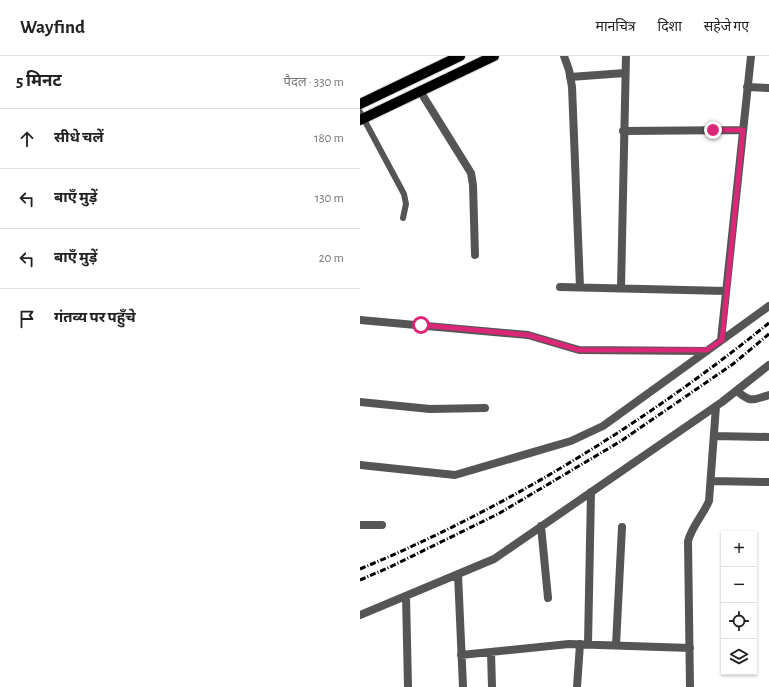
<!DOCTYPE html>
<html lang="hi">
<meta charset="utf-8">
<style>
:root{--surface:#fff;--page:#f2f2f2;--text:#222;--muted:#767676;--line:#e0e0e0}
body{margin:0;font-family:"Alegreya Sans","Noto Sans Devanagari",sans-serif;background:var(--page);color:var(--text)}
.controls{position:absolute;right:12px;bottom:12px;display:grid;overflow:hidden;border-radius:0px;box-shadow:0 1px 3px #0004}
.controls button{width:36px;height:36px;display:grid;place-items:center;padding:0;border:0;border-bottom:1px solid var(--line);background:var(--surface);color:var(--text);font:20px sans-serif}
.stop{position:absolute;width:12px;height:12px;margin:-9px;border:3px solid #db2777;border-radius:50%;background:#fff}
.stop.end{background:#db2777;border-color:#fff;box-shadow:0 1px 4px #0008}
.list{margin:0;padding:0;list-style:none}
h2{display:flex;justify-content:space-between;align-items:center;height:52px;margin:0;padding:0 16px;font-size:17px}
h2 small{font-size:13px;font-weight:400;color:var(--muted)}
.list li{display:grid;grid-template-columns:26px 1fr auto;gap:12px;align-items:center;box-sizing:border-box;height:60px;padding:0 16px;border-top:1px solid var(--line)}
.list b{display:block;font-size:15px;white-space:nowrap}
.list em{font-size:13px;font-style:normal;color:var(--muted)}
.icon{flex:none;width:22px;height:22px;fill:none;stroke:currentColor;stroke-width:2;stroke-linecap:round;stroke-linejoin:round}
.map{position:relative;flex:none;width:409px;height:631px;overflow:hidden}
header{display:flex;align-items:center;gap:24px;box-sizing:border-box;height:56px;padding:0 20px;background:var(--surface);border-bottom:1px solid var(--line)}
header strong{font-size:19px}
nav{display:flex;gap:22px;margin-inline-start:auto;font-size:14px}
main{display:flex}
aside{flex:1;background:var(--surface)}
.map>svg:first-child{display:block}
.lines{fill:none;stroke-linecap:round;stroke-linejoin:round}
.primary-casing{stroke:#dbdbdb;stroke-width:12}
.service{stroke:#555;stroke-width:6}
.minor{stroke:#555;stroke-width:8}
.primary{stroke:#000;stroke-width:10}
.rail{stroke:#000;stroke-width:3;stroke-dasharray:6 2 1 2;stroke-linecap:butt}
.route{stroke:#db2777;stroke-width:5}
</style>
<header>
<strong>Wayfind</strong>
<nav><a>मानचित्र</a><a>दिशा</a><a>सहेजे गए</a></nav>
</header>
<main>
<aside>
<h2>5 मिनट<small>पैदल · 330 m</small></h2>
<ul class="list">
<li><svg class="icon" aria-label="ahead" viewBox="0 0 24 24"><path d="M12 20V5M6 11l6-6 6 6"/></svg><div><b>सीधे चलें</b></div><em>180 m</em></li>
<li><svg class="icon" aria-label="left" viewBox="0 0 24 24"><path d="M17 20v-9H6M10 6l-5 5 5 5"/></svg><div><b>बाएँ मुड़ें</b></div><em>130 m</em></li>
<li><svg class="icon" aria-label="left" viewBox="0 0 24 24"><path d="M17 20v-9H6M10 6l-5 5 5 5"/></svg><div><b>बाएँ मुड़ें</b></div><em>20 m</em></li>
<li><svg class="icon" aria-label="arrive" viewBox="0 0 24 24"><path d="M6 21V4h12l-3 4 3 4H6"/></svg><div><b>गंतव्य पर पहुँचे</b></div></li>
</ul>
</aside>
<div class="map">
<svg width="409" height="631" viewBox="0 0 409 631">
<rect width="100%" height="100%" fill="#fff"/>
<g class="lines">
<g class="primary-casing">
<path id="primary" d="M0 48 100 0
M0 64 134 0"/>
</g>
<path class="service" d="M0 56 44 138 46 148 43 162"/>
<path class="minor" d="M204 0 209 14 212 31 220 231
M210 21 265 17
M387 31 409 32
M60 35 111 117 113 129 115 199
M263 75 383 74
M200 231 366 235
M261 232 266 0
M0 264 168 279 219 294 347 295
M361 284 391 0
M377 335C391 347 392 344 409 339
M0 346 70 353 125 352
M354 380 409 381
M0 409 95 419 211 385 243 370 409 250
M351 425 409 426
M0 469H22
M181 470 188 542
M98 518 103 631
M46 540 48 631
M0 559 134 503 362 346 409 309
M228 588 231 436
M256 589 262 471
M131 596 132 631
M101 599 209 588 330 592
M217 631 220 588
M330 631 328 485C332 470 343 459 349 445L356 350"/>
<use href="#primary" class="primary"/>
<path class="rail" d="M0 513C147 452 285 367 409 267
M0 524 30 511 138 458 261 385 373 308 409 278"/>
</g>
<g class="lines">
<path class="route" d="M61 269 168 279 219 294H347L362 284 383 74H353"/>
</g>
</svg>
<div class="controls">
<button>+</button>
<button>−</button>
<button><svg class="icon" aria-label="locate" viewBox="0 0 24 24"><circle cx="12" cy="12" r="6"/><path d="M12 2v4M12 18v4M2 12h4M18 12h4"/></svg></button>
<button><svg class="icon" aria-label="layers" viewBox="0 0 24 24"><path d="M12 4l9 5-9 5-9-5zM3 14l9 5 9-5"/></svg></button>
</div>
<div class="stop" style="left:61px;top:269px"></div>
<div class="stop end" style="left:353px;top:74px"></div>
</div>
</main>
